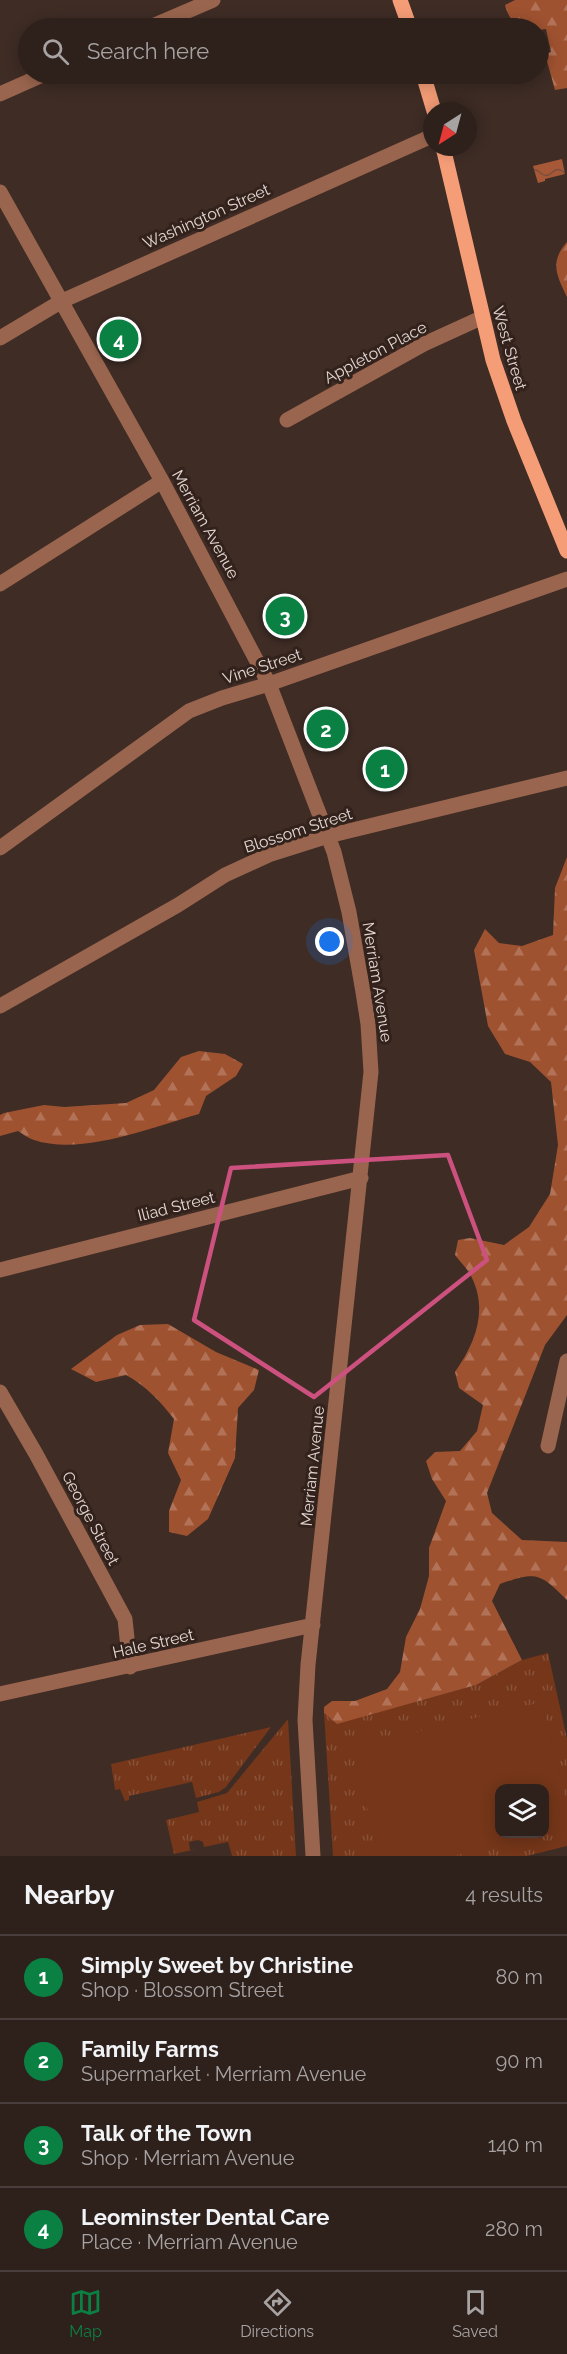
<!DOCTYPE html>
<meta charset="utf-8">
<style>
:root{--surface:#2e211c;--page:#3a2e29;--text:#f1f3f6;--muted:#a7a3a3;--line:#493e3b;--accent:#0b8043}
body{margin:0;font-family:Raleway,sans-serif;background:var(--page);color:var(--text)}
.controls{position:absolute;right:18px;bottom:18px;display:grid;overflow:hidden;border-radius:12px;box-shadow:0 3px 15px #0003}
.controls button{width:54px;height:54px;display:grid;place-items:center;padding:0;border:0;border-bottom:2px solid var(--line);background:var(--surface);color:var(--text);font:30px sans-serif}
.compass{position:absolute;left:423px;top:102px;width:54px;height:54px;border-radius:50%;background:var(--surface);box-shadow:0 3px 15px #0003;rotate:216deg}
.you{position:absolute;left:330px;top:942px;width:21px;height:21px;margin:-15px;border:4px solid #fff;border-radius:50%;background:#1a73e8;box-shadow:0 0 0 9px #1a73e833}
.badge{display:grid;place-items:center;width:39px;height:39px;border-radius:50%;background:var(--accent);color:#fff;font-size:20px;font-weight:700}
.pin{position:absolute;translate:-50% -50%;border:3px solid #fff;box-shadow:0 2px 6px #0006}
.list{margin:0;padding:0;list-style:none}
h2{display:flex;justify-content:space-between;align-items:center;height:78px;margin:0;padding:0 24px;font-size:26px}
h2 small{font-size:20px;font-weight:400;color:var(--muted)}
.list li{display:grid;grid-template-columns:39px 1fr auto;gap:18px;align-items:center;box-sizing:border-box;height:84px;padding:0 24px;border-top:2px solid var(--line)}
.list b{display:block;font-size:22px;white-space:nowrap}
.list p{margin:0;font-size:20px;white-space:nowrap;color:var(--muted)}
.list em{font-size:20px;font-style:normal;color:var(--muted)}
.icon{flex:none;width:33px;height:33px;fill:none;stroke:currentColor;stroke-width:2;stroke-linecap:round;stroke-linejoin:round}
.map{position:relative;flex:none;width:567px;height:1856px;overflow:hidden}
.search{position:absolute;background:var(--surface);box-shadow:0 3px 15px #0003;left:18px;right:18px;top:18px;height:66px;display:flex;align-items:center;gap:15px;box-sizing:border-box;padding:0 21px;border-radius:33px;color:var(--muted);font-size:22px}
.sheet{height:414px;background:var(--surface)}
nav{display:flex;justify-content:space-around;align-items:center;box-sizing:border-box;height:84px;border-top:2px solid var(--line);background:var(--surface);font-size:16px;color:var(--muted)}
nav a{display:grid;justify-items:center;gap:3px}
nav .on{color:var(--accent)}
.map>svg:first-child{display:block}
.grass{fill:url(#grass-tufts);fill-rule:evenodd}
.forest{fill:url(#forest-firs)}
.pitch{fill:#753619;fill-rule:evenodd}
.water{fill:url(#water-waves)}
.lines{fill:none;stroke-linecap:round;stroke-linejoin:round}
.minor{stroke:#9a654e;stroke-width:15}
.major{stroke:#f59d77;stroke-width:15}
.marked{fill:none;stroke:#cc517f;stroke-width:4.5;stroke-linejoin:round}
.labels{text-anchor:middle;stroke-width:6;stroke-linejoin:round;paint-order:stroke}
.street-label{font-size:16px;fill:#e3d7d3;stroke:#33221c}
</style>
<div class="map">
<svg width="567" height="1856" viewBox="0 0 567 1856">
<defs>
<pattern id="grass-tufts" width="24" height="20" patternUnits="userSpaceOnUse" patternTransform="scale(1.5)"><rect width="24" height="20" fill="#753619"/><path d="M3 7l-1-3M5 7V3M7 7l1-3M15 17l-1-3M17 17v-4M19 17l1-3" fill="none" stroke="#88523a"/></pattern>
<pattern id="forest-firs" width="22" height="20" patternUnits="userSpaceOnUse" patternTransform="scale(1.5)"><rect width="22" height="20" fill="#9f5230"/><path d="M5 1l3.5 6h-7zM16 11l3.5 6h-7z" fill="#b17257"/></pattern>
<pattern id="water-waves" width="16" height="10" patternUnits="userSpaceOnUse" patternTransform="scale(1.5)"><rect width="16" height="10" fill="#a75937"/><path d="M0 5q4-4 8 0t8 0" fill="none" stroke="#7a4e3b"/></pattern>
</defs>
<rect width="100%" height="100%" fill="#3e2c25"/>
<path class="grass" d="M548 1653 567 1739V1846L527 1856H333L324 1713 337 1723 476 1685 522 1660ZM500 1788H544V1834H500Z
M288 1719 296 1856H232L228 1842 204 1847 203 1842 198 1840 189 1842 190 1850 197 1849 174 1854 166 1820 199 1812 197 1802 227 1793Z
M271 1727 226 1787 219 1792 196 1798 192 1782 129 1796V1800L125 1801 120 1789 115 1790 111 1764Z"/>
<path class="forest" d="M515 0H567V88L555 90 545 54 551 52 546 29C526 32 511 28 505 5Z
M567 242V297C557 276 549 262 567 242Z
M567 857V1315L545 1345 487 1493 492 1513 522 1540 567 1542V1600C540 1573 537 1571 500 1584L492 1601 522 1660 476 1685 337 1724 324 1713V1707L332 1701H355L387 1689 400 1672 406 1637 420 1609 429 1576V1548L446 1501 432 1479 426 1461 435 1452 460 1451 477 1431 483 1405 459 1388 455 1372C475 1344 488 1311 472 1278 469 1270 460 1262 455 1255L458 1240 470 1238 504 1245 529 1227 550 1194 558 1145 551 1082 530 1062 505 1054 488 1026 474 950 485 929 499 943 522 946 553 935 555 888Z
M199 1051 225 1054 243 1064 236 1076 206 1096 199 1114C152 1127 82 1156 34 1140 28 1138 23 1134 18 1131L0 1136V1115L4 1113 44 1105 64 1107 126 1103 154 1090 181 1057Z
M168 1324 216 1352 259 1370 254 1390 238 1408 235 1458 208 1519 187 1536 169 1532V1511L181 1480 168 1453 174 1419C160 1401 146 1386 126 1375L96 1382 71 1369 117 1335 140 1325Z"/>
<path class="pitch" d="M542 1702 567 1806V1828L452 1856H379L352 1747ZM500 1788H544V1834H500Z"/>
<path class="water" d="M562 159 565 174 545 179V181L538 183 533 166Z"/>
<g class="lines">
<path class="minor" d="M148 28 213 0
M0 94 45 74
M0 192 162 481 269 684 334 852 349 912 363 992 368 1024 371 1072 308 1665 305 1720 313 1856
M0 338 62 301 432 136
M287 420 424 344 481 318
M0 584 162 481
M0 848 189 711 222 698 269 684 567 579
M0 1006 178 905 225 875 271 854 328 836 567 778
M0 1270 361 1178
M0 1392 36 1454 125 1619 130 1667
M548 1446 567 1361
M0 1694 313 1625"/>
<path class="major" d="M400 0 410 28
M423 74 434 111
M443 147 493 360 514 421 567 551"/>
</g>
<path class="marked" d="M448 1155 487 1260 314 1397 194 1320 231 1168Z"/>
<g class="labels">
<g class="street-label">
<text transform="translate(206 216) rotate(-24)" y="6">Washington Street</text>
<text transform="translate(510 348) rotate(74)" y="6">West Street</text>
<text transform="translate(375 352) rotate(-28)" y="6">Appleton Place</text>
<text transform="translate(206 524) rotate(61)" y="6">Merriam Avenue</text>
<text transform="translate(262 666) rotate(-18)" y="6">Vine Street</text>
<text transform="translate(298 830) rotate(-18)" y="6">Blossom Street</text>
<text transform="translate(378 982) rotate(81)" y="6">Merriam Avenue</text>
<text transform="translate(176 1206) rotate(-14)" y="6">Iliad Street</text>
<text transform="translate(312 1466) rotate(-84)" y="6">Merriam Avenue</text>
<text transform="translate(91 1518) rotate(62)" y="6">George Street</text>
<text transform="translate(153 1643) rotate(-13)" y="6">Hale Street</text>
</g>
</g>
</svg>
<div class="controls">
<button><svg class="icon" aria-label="layers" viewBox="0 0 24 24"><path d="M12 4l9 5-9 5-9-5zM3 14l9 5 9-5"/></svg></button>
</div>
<svg class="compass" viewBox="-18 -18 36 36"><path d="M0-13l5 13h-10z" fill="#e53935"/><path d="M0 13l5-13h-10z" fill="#a7a3a3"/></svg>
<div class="you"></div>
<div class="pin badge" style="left:385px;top:769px">1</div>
<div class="pin badge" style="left:326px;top:729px">2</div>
<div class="pin badge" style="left:285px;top:616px">3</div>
<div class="pin badge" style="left:119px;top:339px">4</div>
<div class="search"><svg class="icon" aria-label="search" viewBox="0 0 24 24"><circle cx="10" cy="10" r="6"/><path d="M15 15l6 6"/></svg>Search here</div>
</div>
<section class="sheet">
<h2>Nearby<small>4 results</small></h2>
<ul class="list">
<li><span class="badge">1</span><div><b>Simply Sweet by Christine</b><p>Shop · Blossom Street</p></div><em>80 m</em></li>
<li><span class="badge">2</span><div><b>Family Farms</b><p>Supermarket · Merriam Avenue</p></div><em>90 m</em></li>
<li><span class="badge">3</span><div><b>Talk of the Town</b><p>Shop · Merriam Avenue</p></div><em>140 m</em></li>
<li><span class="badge">4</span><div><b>Leominster Dental Care</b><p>Place · Merriam Avenue</p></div><em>280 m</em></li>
</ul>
</section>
<nav>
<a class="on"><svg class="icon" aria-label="map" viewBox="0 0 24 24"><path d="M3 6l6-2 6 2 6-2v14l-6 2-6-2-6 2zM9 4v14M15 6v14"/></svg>Map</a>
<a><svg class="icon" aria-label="directions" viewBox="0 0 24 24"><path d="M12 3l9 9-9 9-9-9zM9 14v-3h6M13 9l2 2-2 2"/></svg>Directions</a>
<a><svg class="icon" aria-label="saved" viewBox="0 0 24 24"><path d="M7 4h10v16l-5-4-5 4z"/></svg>Saved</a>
</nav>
